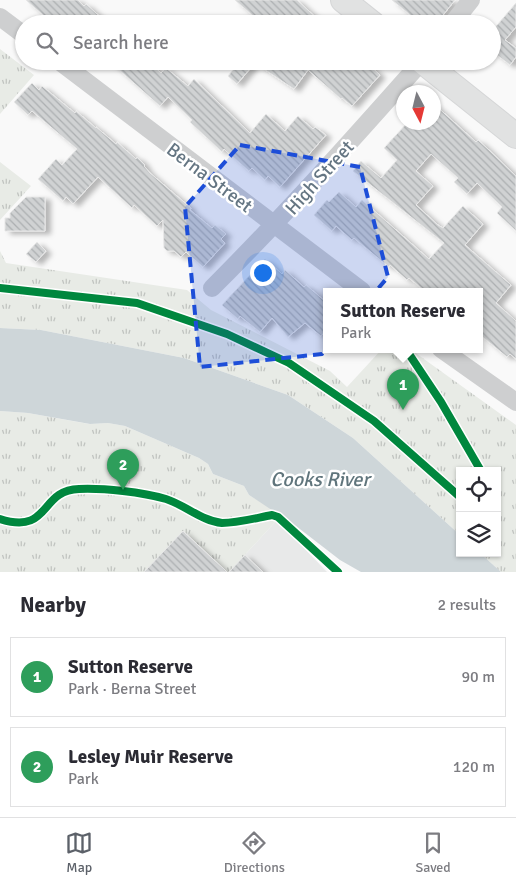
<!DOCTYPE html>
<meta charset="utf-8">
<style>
:root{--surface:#fff;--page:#f2f2f3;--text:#2b2b33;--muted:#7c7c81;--line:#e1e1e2;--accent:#5c6169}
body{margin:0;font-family:Signika,sans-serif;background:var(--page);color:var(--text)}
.controls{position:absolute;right:15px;bottom:15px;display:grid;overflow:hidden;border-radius:0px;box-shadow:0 1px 4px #0004}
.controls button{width:45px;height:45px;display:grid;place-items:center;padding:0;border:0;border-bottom:1px solid var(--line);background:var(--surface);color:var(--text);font:25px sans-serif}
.compass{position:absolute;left:396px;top:85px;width:45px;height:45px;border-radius:50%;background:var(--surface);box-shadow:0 1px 4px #0004;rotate:173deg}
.you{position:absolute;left:262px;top:272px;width:18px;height:18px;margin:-12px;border:4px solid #fff;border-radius:50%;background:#1a73e8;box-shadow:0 0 0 8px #1a73e833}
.badge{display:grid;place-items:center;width:32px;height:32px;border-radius:50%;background:var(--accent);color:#fff;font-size:16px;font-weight:700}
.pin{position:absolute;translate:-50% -41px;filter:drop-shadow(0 1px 2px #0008)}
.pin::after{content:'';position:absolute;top:26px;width:18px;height:15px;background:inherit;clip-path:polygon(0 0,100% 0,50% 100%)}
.popup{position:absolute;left:323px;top:288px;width:160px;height:65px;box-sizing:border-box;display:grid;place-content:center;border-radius:0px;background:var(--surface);filter:drop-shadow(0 1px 4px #0005);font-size:16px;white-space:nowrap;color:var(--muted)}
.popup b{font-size:19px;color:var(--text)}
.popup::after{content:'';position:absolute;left:50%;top:100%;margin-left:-10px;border:10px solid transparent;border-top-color:var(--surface)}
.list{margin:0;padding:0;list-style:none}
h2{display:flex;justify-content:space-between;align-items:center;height:65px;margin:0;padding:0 20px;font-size:21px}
h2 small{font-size:16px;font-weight:400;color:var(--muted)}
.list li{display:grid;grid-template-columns:32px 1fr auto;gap:15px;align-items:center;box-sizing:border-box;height:80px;margin:0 10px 10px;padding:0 10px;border:1px solid var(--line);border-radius:0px}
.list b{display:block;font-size:19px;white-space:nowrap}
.list p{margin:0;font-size:16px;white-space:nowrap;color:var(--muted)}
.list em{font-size:16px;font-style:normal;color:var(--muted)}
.icon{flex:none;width:28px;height:28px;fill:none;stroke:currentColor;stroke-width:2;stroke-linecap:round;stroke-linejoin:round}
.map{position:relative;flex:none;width:516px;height:572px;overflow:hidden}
.search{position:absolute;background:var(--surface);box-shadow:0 1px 4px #0004;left:15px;right:15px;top:15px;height:55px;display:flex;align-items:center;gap:12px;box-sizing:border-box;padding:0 18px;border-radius:28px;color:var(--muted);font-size:19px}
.sheet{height:245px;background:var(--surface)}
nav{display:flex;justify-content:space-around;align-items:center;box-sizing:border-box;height:70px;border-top:1px solid var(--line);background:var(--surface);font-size:14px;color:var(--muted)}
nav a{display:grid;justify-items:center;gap:2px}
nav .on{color:var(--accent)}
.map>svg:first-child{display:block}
.built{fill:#e8e9e9}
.grass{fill:url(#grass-tufts)}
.water{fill:#ced6d9}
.building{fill:url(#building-back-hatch);stroke:#e8e8e8;filter:url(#shadow)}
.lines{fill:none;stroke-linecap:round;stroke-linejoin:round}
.secondary-casing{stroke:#d5d6d7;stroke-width:26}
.minor{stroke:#cecfd0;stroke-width:18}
.secondary{stroke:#e1e2e2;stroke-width:24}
.cycleway-casing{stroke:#fff;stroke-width:11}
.cycleway{stroke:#00873e;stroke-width:8}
.marked{fill:#1d4ed8;fill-opacity:0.2;stroke:#1d4ed8;stroke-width:4;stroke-dasharray:10 6;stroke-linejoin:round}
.labels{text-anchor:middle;stroke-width:5;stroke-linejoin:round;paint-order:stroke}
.street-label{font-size:19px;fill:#657683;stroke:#fff}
.water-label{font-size:20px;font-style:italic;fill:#60757c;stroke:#fff}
</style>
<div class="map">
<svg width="516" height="572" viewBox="0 0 516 572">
<defs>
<pattern id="grass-tufts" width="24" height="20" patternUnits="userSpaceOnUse" patternTransform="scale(1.25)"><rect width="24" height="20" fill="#e8ebe6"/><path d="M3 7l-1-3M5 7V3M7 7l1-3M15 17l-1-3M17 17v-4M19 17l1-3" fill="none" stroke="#c0c3c0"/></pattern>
<pattern id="building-back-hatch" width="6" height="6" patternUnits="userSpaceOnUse" patternTransform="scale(1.25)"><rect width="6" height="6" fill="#d0d2d3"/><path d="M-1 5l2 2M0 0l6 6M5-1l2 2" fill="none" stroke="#acafb1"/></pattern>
<filter id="shadow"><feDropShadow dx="5.5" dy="3" stdDeviation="2.5" flood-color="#0004"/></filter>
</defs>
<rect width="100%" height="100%" fill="#f9f9f9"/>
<path class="built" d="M277 520 327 572H229Z"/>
<path class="grass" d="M0 49 34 75 0 114Z
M0 162 31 186 0 220Z
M0 251 6 263 187 290 211 310 330 371 347 387 382 349H410L516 425V572H501L480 553H497V471H460V535L353 438 288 395 184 358 41 330 0 328Z
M0 411 28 413 89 424 108 423 125 426 199 458 208 464 213 474 244 486 249 495 275 511 277 520 229 572H227L183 531 144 572H0Z"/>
<path class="water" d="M0 328 41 330 184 358 288 395 353 438 460 535V553H480L501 572H361L340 560 296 526 249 495 244 486 213 474 208 464 199 458 125 426 108 423 90 424 28 413 0 411Z"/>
<path class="building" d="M26 0H78L84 6 86 4 108 24H53Z
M235 0H297L323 24H245L252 15Z
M392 0H455L436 24H421Z
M516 3V27L505 40 516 48V57L510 65 492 51V31Z
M109 61H148L161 73 166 68 188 86 194 79 250 133 266 114 285 131 298 116 313 129 315 127 326 135 280 187 268 176 265 180 252 168 249 171 224 149 222 152 190 122 192 120 168 97 160 106Z
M240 61H365L380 75 352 106 342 98 341 99 308 70 294 89 255 63 237 84 228 76Z
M32 83 39 90 42 86 75 113 76 111 96 128V127L116 144 117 142 136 159 137 157 145 165 144 166 150 173 191 208 190 210 212 228 215 225 226 234 221 239 225 243 203 267 186 252 181 257 174 251H167L164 248 163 220 157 226 134 205 132 208 98 177 73 204 66 197 63 201 38 179 56 159 62 165 77 149 32 111 28 115 14 102Z
M434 104 476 142 478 140 489 150 516 176V231L497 213 502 207 477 183 467 194 454 182 458 178 431 154 416 171 433 186 416 205 438 225 443 228 463 206 483 224 465 245 511 285 496 303 516 321V359L510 354 507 357 479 334V291H425L409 278 407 280 390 265 389 267 354 238 352 240 336 226 332 231 314 215 327 200 329 202 339 192 356 207 362 200 429 259 444 243 353 171 361 161 381 178 397 160 384 148 408 122H434Z
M26 197H45V231H5V218H10V213Z
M37 242 46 251 36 262 26 254Z
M265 259 282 274 285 270 304 287 306 285 327 303V329L321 336 305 323 288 337 272 318 260 332 240 316 238 319 222 305Z
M183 531 213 559 227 572H144Z
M245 555 263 572H229Z"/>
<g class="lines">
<g class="secondary-casing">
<path id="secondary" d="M343 0 373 24
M422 61 516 136"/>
</g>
<path class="minor" d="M0 17 24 35
M452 24 471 0
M59 61 362 291
M212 288C285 215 353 139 422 61
M441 349 516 402"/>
<use href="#secondary" class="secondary"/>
<g class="cycleway-casing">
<path id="cycleway" d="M0 288 137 303 227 334 289 363 374 421 460 497
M408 349 407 351 441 402 481 471
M0 519C51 535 39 490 79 489 104 488 142 492 166 499 185 505 202 521 222 523 238 523 256 518 272 515L278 517 338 572"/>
</g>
<use href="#cycleway" class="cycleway"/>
</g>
<path class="marked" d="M240 145 360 167 388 277 322 354 200 367 185 207Z"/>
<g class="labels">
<g class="street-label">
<text transform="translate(210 177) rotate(37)" y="7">Berna Street</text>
<text transform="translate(319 177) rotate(-48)" y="7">High Street</text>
</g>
<g class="water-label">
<text x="320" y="486">Cooks River</text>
</g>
</g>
</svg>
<div class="controls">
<button><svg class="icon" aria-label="locate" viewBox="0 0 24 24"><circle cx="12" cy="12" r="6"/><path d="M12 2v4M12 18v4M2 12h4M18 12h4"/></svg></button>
<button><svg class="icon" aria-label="layers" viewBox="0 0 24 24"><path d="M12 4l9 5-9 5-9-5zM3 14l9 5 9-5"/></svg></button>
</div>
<svg class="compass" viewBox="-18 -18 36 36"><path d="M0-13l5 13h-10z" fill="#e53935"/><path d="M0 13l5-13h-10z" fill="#7c7c81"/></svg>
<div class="you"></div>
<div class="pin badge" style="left:403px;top:410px;background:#2e9e5b">1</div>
<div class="popup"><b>Sutton Reserve</b>Park</div>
<div class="pin badge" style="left:123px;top:490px;background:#2e9e5b">2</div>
<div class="search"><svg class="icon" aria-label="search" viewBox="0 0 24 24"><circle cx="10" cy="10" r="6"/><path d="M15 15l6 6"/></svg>Search here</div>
</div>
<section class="sheet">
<h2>Nearby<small>2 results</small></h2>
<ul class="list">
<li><span class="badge" style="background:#2e9e5b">1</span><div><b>Sutton Reserve</b><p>Park · Berna Street</p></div><em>90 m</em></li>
<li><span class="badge" style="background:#2e9e5b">2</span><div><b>Lesley Muir Reserve</b><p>Park</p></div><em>120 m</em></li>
</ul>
</section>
<nav>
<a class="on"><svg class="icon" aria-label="map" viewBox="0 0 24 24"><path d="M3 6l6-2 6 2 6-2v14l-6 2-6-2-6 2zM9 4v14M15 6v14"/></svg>Map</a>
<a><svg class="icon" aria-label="directions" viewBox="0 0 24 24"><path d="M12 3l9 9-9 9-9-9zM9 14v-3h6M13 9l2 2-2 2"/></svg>Directions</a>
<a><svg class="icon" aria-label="saved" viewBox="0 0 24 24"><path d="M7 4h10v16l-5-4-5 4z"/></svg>Saved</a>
</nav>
